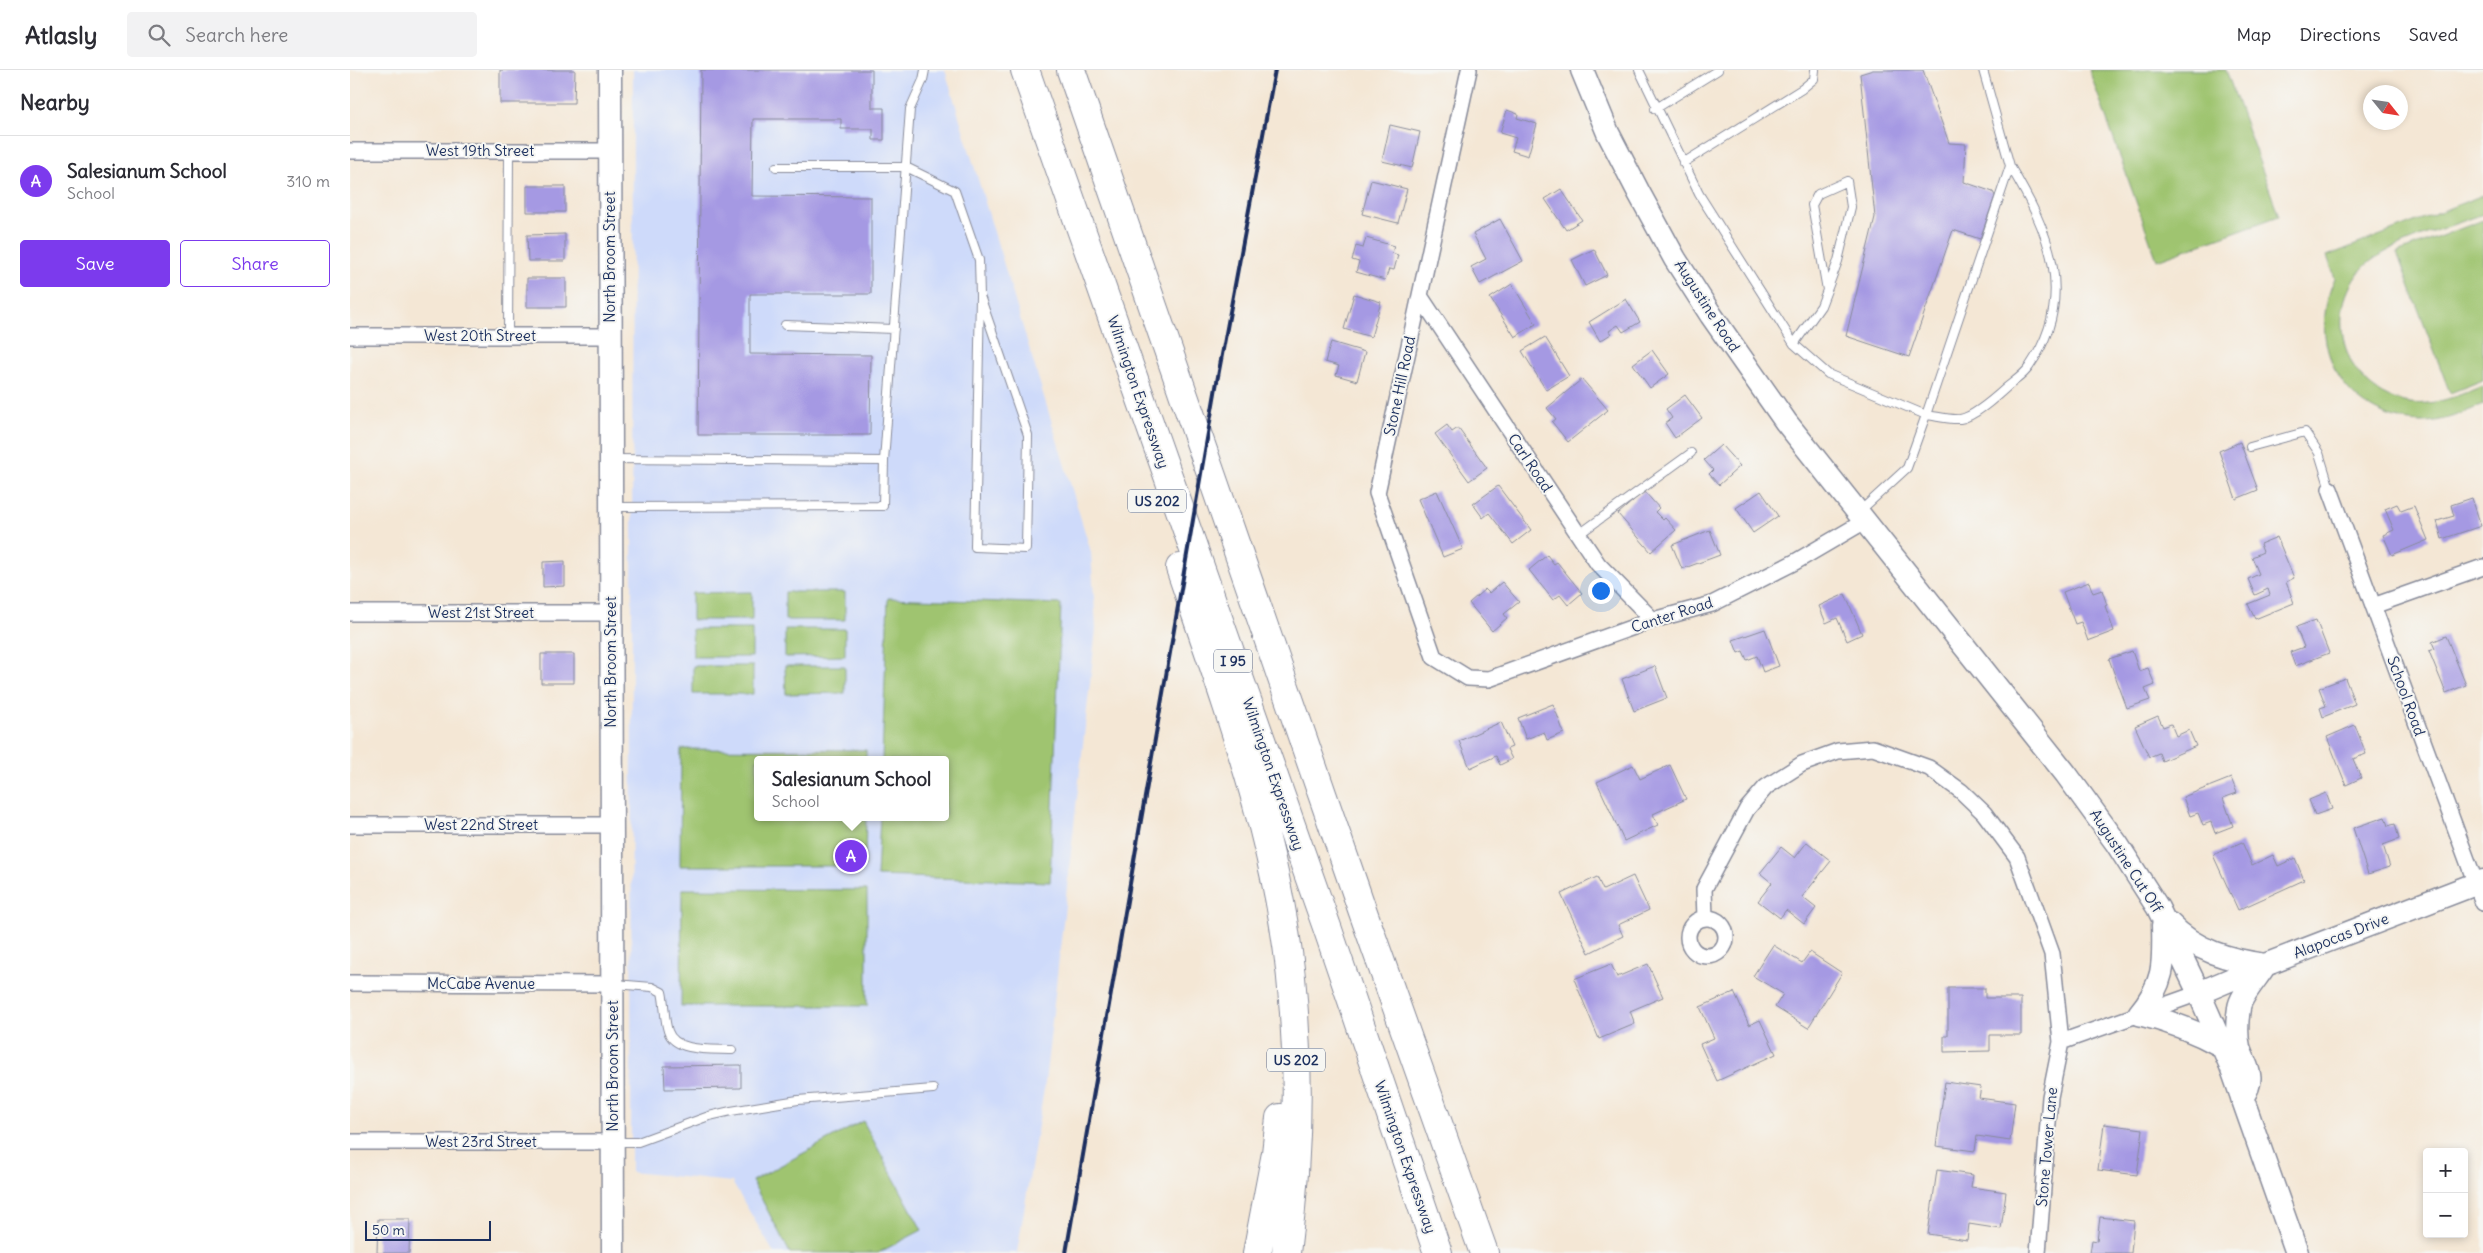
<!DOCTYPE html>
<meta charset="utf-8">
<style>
:root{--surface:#fff;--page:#f2f2f3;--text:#2b2b33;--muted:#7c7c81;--line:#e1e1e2;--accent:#7c3aed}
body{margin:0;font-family:Delius,sans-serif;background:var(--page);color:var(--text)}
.controls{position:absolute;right:15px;bottom:15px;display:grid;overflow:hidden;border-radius:5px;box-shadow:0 2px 8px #0003}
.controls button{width:45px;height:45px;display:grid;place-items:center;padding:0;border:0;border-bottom:1px solid var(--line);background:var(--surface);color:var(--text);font:25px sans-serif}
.compass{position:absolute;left:2013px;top:15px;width:45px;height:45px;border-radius:50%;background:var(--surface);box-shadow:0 2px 8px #0003;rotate:120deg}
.scale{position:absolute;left:15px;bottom:12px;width:126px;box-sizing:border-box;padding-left:5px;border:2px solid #1b2f5e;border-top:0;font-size:14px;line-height:18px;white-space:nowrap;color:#1b2f5e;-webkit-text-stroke:4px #f6f6f2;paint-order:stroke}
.you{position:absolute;left:1250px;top:520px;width:18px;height:18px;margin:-12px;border:4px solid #fff;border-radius:50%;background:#1a73e8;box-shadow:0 0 0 8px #1a73e833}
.badge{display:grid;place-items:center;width:32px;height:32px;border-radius:50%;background:var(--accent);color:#fff;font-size:16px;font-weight:700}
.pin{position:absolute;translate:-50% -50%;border:2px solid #fff;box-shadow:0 1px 5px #0006}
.popup{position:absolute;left:404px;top:686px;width:195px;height:65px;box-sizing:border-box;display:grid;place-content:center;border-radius:5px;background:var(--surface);filter:drop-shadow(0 1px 4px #0005);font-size:16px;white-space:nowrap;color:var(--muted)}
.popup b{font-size:19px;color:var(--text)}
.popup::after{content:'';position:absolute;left:50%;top:100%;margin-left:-10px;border:10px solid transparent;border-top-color:var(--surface)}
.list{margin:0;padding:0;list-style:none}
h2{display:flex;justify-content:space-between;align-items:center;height:65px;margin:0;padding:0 20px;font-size:21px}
h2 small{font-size:16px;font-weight:400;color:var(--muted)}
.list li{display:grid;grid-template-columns:32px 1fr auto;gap:15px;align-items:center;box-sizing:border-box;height:90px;padding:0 20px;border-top:1px solid var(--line)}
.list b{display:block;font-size:19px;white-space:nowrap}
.list p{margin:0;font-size:16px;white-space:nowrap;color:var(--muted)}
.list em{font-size:16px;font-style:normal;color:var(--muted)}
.actions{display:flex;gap:10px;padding:15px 20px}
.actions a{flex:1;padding:11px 0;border:1px solid var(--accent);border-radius:5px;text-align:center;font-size:18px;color:var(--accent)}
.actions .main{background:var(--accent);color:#fff}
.icon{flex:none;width:28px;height:28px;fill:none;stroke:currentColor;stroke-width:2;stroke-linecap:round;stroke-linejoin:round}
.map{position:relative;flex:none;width:2133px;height:1183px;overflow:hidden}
header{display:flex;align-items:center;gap:30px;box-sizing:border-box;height:70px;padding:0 25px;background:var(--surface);border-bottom:1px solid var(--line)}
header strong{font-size:24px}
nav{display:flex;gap:28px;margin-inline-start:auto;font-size:18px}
.search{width:350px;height:45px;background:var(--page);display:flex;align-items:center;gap:12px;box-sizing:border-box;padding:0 18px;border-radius:5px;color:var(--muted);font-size:19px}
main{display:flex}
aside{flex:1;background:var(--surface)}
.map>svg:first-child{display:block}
.built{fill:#cedafa;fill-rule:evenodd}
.green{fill:#9fc46f;stroke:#5d7a66}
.building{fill:#a599e3}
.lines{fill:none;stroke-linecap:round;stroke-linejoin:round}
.lane-casing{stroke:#888b9a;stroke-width:10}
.street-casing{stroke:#888b9a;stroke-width:18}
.secondary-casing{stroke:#888b9a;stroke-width:25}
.highway-casing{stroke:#888b9a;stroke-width:30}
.lane{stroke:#fff;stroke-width:8}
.street{stroke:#fff;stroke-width:15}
.secondary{stroke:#fff;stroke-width:22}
.highway{stroke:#fff;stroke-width:28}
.rail{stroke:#1b2f5e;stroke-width:4}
.labels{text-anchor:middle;stroke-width:4;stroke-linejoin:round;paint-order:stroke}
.shield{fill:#f6f6f2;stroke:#5d6b8a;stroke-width:1}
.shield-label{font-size:14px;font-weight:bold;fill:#1b2f5e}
.street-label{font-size:15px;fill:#1b2f5e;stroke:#f6f6f2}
</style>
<header>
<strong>Atlasly</strong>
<div class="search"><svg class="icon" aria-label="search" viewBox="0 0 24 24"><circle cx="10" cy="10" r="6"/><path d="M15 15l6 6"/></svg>Search here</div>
<nav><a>Map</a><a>Directions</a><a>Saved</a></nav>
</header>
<main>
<aside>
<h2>Nearby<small></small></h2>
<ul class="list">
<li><span class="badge">A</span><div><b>Salesianum School</b><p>School</p></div><em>310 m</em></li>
</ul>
<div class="actions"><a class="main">Save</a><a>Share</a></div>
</aside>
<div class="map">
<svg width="2133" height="1183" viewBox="0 0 2133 1183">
<rect width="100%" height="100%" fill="#f6f6f2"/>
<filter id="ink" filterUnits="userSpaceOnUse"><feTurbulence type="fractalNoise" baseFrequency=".02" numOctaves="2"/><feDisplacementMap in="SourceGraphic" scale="10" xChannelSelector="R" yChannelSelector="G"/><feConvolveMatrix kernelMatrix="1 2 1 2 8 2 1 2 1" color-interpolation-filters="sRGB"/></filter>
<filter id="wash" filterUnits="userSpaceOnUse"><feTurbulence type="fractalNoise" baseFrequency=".0096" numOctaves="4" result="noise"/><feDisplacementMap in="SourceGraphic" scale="20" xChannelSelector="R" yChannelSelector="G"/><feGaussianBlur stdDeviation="1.12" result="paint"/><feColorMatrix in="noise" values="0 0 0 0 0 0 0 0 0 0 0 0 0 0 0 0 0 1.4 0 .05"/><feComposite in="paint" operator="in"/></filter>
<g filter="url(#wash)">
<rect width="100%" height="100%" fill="#f4e7d5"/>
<path class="built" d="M283 0H595L741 482 746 559 695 1013 667 1183H424L382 1112 281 1102ZM407 690H595V747H407Z"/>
<path class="green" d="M1739 0H1876L1929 146 1807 190Z
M2133 125V144C2102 156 2038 174 2015 196 1969 241 1995 325 2060 333 2086 336 2109 325 2133 316V335C2114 342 2092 353 2071 352 1994 349 1954 275 1985 208L1977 186Z
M2133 150V310L2100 323 2047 183Z
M402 522V550H342V523Z
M435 522H495V550H435Z
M538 528 711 534 700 812 527 806 530 747H595V690H532Z
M342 559H402V587H343Z
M435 559H495V586L435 587Z
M343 596H403V624H343Z
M435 596H495V623L436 624Z
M331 679 516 680V690H407V747H516L515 796H330Z
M332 819 517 820V936H331Z
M513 1051 572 1160 528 1183H440L402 1111Z"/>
<g id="blocks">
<path class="building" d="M150 0H225L224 33H150Z
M351 0H522V38H534V70H523V59H491V49H403L402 126 521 127V224H400V284L521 285 520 365H348Z
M1523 0H1573L1599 73 1616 74 1614 112 1643 122 1645 126 1630 169 1603 160 1559 287 1496 266 1525 147 1510 4Z
M1157 40 1168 44 1167 48 1187 54 1178 86 1162 81 1166 68 1150 63Z
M1040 55 1070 62 1062 98 1032 91Z
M1021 110 1057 119 1048 153 1012 144Z
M177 116H215V142H177Z
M1211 119 1232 150 1216 160 1195 129Z
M1150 149 1173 191 1130 214 1121 197 1136 189 1123 164Z
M215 164V191H178L177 165Z
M1016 168 1044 176 1042 183 1048 185 1044 200 1039 199 1035 210 1006 202 1009 192 1002 190 1006 176 1013 178Z
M1244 179 1257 205 1235 216 1222 190Z
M177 208H216V237H177Z
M1162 214 1186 254 1165 267 1140 228Z
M1004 224 1031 232 1021 267 994 259Z
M1276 229 1290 252 1273 262 1268 255 1259 261 1261 264 1250 271 1239 252Z
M1195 267 1219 306 1196 320 1172 281Z
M981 272 1015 282 1007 311 986 305 989 296 975 292Z
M1302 280 1319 304 1300 318 1283 294Z
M1232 309 1258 340 1218 372 1202 352 1206 349 1197 338Z
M1335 325 1352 348 1325 368 1315 353 1322 348 1316 339Z
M1097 355 1102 362 1108 358 1137 398 1119 411 1085 364Z
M1890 372 1908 420 1886 429 1869 381Z
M1371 375 1390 396 1369 415 1359 404 1363 400 1354 390Z
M1148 416 1181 460 1163 474 1139 443 1133 448 1123 434Z
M1087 421 1113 479 1093 487 1068 429Z
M1294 421 1309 438 1305 442 1313 450 1315 448 1326 460 1301 482 1268 444Z
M1411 421 1428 446 1403 463 1386 438Z
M2122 428 2131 456 2092 469 2087 451 2104 446 2101 435Z
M2047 434 2051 441 2064 436 2078 470 2042 485 2033 465 2044 460 2035 439Z
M1360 460 1370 485 1332 499 1322 475Z
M1927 467 1944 508 1936 512 1944 533 1905 549 1898 534 1920 525 1918 519 1905 525 1898 509 1909 504 1902 487 1913 482 1910 474Z
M1197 485 1204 494 1207 492 1232 523 1218 535 1210 525 1203 530 1179 500Z
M215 491V516L193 517V492Z
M1152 512 1169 532 1154 544 1157 548 1142 561 1119 533 1135 519 1139 523Z
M1739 512 1743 523 1752 520 1757 535 1755 536 1764 561 1738 571 1731 552 1725 554 1713 522Z
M1495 524 1512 564 1497 571 1487 548 1476 553 1469 536Z
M1966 550 1979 583 1945 596 1940 582 1954 577 1946 557Z
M1415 559 1429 596 1413 602 1407 586 1397 590 1393 581 1388 583 1383 570Z
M2096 566 2116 615 2096 623 2079 581 2085 579 2082 572Z
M1782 581 1789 601 1798 598 1805 615 1795 619 1800 630 1777 638 1759 589Z
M191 584H224V613H191Z
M1305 596 1317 628 1284 641 1272 609Z
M1995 608 2005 634 1973 647 1970 638 1976 636 1969 618Z
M1203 634 1214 663 1197 670 1194 662 1176 669 1168 648Z
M1808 646 1813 657 1821 654 1826 666 1839 660 1846 676 1812 691 1809 683 1799 687 1785 656Z
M1151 652 1162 677 1157 679 1162 689 1150 695 1146 686 1120 698 1109 671Z
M2005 655 2016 684 2003 689 2011 708 1996 715 1977 667Z
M1283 695 1290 709 1320 695 1336 729 1303 744 1308 755 1274 771 1247 712Z
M1881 708 1887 723 1873 728 1883 756 1865 763 1861 752 1853 755 1848 743 1840 746 1833 727Z
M1976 723 1982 739 1965 745 1959 730Z
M2035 747 2038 756 2045 754 2049 769 2033 775 2040 797 2018 804 2003 758Z
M1457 772 1481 791 1452 827 1466 838 1454 854 1436 840 1430 848 1408 831 1422 813 1410 803 1431 777 1445 788Z
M1892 772 1902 795 1923 785 1928 796 1945 788 1954 810 1888 840 1863 785Z
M1283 806 1299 840 1268 855 1273 866 1239 883 1211 824 1247 807 1253 820Z
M1423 875 1452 893 1460 882 1492 903 1458 958 1425 937 1433 924 1403 906Z
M1261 894 1267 907 1298 894 1313 927 1280 941 1285 954 1249 969 1224 909Z
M1598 918H1635V928H1671V965H1640V981L1594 982V966H1598Z
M1384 922 1399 955 1410 950 1426 984 1367 1011 1350 974 1364 968 1350 937Z
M391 995V1018L315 1019 314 996Z
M1595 1012 1631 1017 1629 1028 1665 1033 1660 1071 1627 1066 1625 1081 1586 1076Z
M1754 1054 1793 1059 1787 1105 1748 1100Z
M1587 1100 1623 1105 1621 1117 1656 1122 1651 1159 1619 1154 1617 1170 1578 1164Z
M1750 1147 1784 1151 1781 1183H1740L1742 1170 1747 1171Z
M28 1149H60L59 1183H27Z"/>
</g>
</g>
<g filter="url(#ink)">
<use href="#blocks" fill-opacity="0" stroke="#888b9a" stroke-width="1"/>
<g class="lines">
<g class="lane-casing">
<path id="lane" d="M1289 0 1349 124 1444 274 1478 304 1576 345 1557 398 1509 442
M1633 0 1660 96
M1305 39 1368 0
M1333 93 1452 19 1464 9 1465 0
M1660 96C1699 161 1728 227 1679 297 1674 305 1664 311 1657 317 1646 327 1624 347 1610 349 1599 350 1586 346 1576 345Z
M426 97H556L605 121 629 190 630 226 678 365 676 479 625 477 630 226
M435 255 544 259
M158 266 159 81
M1444 274 1471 236 1488 191 1501 137 1497 111 1468 124 1462 135 1477 220
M1900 377 1955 362 1969 383 1980 419
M262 389 534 391 533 436 263 437
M534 391 560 39 573 10 575 0
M1228 465 1341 383
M265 914 302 917 312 922C315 934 314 949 318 961 325 983 363 979 382 980
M265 1072H288L359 1046 381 1041 448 1030 583 1019"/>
</g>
<g class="street-casing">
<path id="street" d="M1119 0 1027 423 1084 587 1118 608 1139 609 1303 550 1362 534 1445 492 1515 451
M0 81H260
M1070 226 1248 494 1303 550
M0 266H261
M1980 419 2133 833
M2023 536 2133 497
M0 543H261
M0 755H262
M1355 848 1354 819 1397 739 1416 717 1452 694 1488 681 1523 678 1579 698 1611 721 1634 743 1667 787 1702 884 1711 972 1700 1027 1688 1183
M1338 867a19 19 0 1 1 38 0a19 19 0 1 1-38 0Z
M0 913 263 914
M1711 972 1849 923
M0 1072H263"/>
</g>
<g class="secondary-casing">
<path id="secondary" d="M260 0 263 1183
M1232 0 1258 63 1289 123 1325 189 1361 245 1436 352 1716 704 1767 774 1808 838 1849 923 1881 996 1947 1183
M1820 854C1845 881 1880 890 1915 895
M1813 855C1814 895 1815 912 1789 944 1820 951 1845 961 1872 976
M1849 923 1915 895 2133 811
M1892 1028C1907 1006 1896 999 1889 977 1886 965 1887 951 1889 938 1890 926 1909 906 1915 895"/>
</g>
<g class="highway-casing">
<path id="highway" d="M675 0 978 860 1088 1183
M721 0 1013 842 1134 1183
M830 498C878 638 932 781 943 930 950 1014 947 1099 936 1183
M907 1183 926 1083 930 1048"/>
</g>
<use href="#lane" class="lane"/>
<use href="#street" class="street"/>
<use href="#secondary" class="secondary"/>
<use href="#highway" class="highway"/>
<path class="rail" d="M716 1183 866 317 925 0"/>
</g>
</g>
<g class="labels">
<g class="shield">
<rect x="778" y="419.5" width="58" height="23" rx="4"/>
<rect x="864" y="579.5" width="38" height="23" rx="4"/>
<rect x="917" y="978.5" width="58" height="23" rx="4"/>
</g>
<g class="shield-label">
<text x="807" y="436">US 202</text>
<text x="883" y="596">I 95</text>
<text x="946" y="995">US 202</text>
</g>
<g class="street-label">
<text x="130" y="86">West 19th Street</text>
<text transform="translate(260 187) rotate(-90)" y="5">North Broom Street</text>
<text transform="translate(1357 236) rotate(57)" y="5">Augustine Road</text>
<text x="130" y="271">West 20th Street</text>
<text transform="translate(1050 316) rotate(-78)" y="5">Stone Hill Road</text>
<text transform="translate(788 322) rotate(71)" y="5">Wilmington Expressway</text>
<text transform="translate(1180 393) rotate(56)" y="5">Carl Road</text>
<text x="131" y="548">West 21st Street</text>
<text transform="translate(1322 545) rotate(-18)" y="5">Canter Road</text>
<text transform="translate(261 592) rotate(-90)" y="5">North Broom Street</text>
<text transform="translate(2056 626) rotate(70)" y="5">School Road</text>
<text transform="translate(923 704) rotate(71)" y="5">Wilmington Expressway</text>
<text x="131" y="760">West 22nd Street</text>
<text transform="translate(1776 791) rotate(57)" y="5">Augustine Cut Off</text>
<text transform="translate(1991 866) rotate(-21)" y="5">Alapocas Drive</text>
<text x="131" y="919">McCabe Avenue</text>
<text transform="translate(263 996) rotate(-90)" y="5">North Broom Street</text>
<text x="131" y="1077">West 23rd Street</text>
<text transform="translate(1697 1077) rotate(-85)" y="5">Stone Tower Lane</text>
<text transform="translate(1055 1087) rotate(71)" y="5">Wilmington Expressway</text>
</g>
</g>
</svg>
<div class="controls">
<button>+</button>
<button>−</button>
</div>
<svg class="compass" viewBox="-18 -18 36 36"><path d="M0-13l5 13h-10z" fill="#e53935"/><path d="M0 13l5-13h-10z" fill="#7c7c81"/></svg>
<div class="scale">50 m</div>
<div class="you"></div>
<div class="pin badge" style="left:501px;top:786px">A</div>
<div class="popup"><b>Salesianum School</b>School</div>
</div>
</main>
